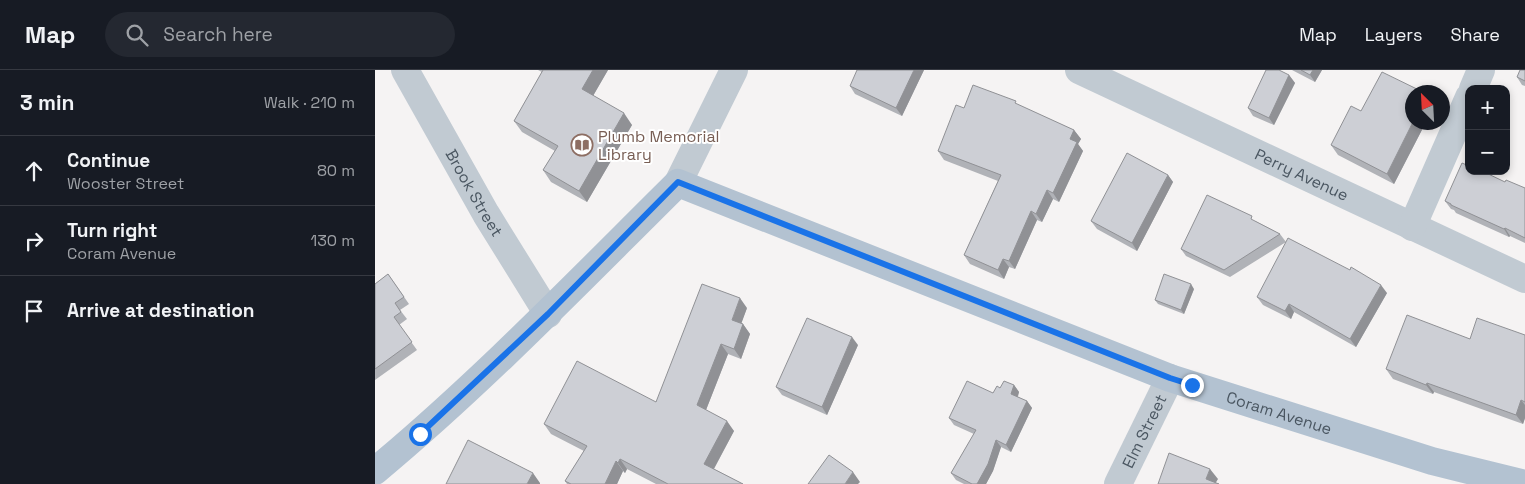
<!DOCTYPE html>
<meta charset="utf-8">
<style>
:root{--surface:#171b24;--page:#242831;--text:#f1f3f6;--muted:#9ea1a6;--line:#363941}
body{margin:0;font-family:"Space Grotesk",sans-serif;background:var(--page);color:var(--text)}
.controls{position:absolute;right:15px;top:15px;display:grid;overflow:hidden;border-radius:10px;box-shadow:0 2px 8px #0003}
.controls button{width:45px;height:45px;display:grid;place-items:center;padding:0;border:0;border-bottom:1px solid var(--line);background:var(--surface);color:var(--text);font:25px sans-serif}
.compass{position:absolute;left:1030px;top:15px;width:45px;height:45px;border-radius:50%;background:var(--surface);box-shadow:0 2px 8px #0003;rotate:336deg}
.stop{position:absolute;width:15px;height:15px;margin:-11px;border:4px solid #1a73e8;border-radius:50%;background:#fff}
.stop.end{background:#1a73e8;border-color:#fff;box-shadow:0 1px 5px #0008}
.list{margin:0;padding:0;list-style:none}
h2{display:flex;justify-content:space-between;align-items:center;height:65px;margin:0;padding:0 20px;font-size:21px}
h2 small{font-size:16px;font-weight:400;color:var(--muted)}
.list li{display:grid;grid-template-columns:32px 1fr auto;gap:15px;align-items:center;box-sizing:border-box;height:70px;padding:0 20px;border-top:1px solid var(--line)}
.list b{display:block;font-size:19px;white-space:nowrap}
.list p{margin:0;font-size:16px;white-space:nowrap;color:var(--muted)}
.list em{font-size:16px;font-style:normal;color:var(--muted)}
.icon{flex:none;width:28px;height:28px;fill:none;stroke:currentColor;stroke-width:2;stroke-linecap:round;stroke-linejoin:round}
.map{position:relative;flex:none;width:1150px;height:414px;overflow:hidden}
header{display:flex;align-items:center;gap:30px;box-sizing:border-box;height:70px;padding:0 25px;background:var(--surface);border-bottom:1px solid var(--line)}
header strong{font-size:24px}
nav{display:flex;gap:28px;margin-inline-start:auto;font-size:18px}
.search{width:350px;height:45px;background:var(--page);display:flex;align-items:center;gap:12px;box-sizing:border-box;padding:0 18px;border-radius:28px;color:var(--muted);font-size:19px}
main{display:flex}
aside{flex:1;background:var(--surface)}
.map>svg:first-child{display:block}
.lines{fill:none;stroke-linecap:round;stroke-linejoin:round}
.minor{stroke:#c1cad2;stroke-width:28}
.major{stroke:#b3c2d1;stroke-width:28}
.wall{fill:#b0b2b7}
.shaded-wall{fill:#909195}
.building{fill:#cdcfd5;stroke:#909195}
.route{stroke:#1a73e8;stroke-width:6}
.labels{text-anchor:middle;stroke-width:4;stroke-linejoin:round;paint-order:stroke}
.education-label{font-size:16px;fill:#785e54;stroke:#fff;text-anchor:start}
.street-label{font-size:16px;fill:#4a5661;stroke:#fff}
</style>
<header>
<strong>Map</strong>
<div class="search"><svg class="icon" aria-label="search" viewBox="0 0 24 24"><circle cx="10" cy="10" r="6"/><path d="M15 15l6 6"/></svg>Search here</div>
<nav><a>Map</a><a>Layers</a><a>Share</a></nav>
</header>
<main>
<aside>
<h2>3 min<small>Walk · 210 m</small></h2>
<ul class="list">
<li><svg class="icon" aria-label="ahead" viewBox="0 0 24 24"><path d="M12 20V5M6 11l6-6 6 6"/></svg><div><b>Continue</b><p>Wooster Street</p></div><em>80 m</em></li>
<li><svg class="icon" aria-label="right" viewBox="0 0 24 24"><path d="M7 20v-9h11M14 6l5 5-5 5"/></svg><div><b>Turn right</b><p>Coram Avenue</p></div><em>130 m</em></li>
<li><svg class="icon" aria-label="arrive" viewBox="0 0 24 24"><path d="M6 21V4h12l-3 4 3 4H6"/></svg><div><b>Arrive at destination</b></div></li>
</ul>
</aside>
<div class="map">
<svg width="1150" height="414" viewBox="0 0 1150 414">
<rect width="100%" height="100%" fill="#f5f3f3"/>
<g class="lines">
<g class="minor">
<path id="s1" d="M30 0 111 144 173 244"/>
<path id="s2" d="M704 0 1150 209"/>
<path d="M1098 19 1106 0"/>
<path d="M303 113 359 0"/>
<path d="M1037 157 1094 27"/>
<path id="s3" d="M743 414 795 308"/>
</g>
<path class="major" id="s4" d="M0 401C107 312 204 211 303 113L795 308 1057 391 1150 414"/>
</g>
<path class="wall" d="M163 0H233L218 26 257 55 212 132 176 112 168 100 180 81 147 62 139 51 167 2Z
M549 0 527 46 480 24 475 16Z
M917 0H947L940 12Z
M1150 0V16L1147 15 1142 7Z
M914 5 920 13 899 55 878 46 873 38Z
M643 35 699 60 706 69 703 74 708 81 684 132 678 129 667 152 662 150 640 199 634 197 629 209 595 194 589 185 623 111 569 90 563 81 589 38Z
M986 41 1038 52H1051L1019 114 963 85 956 75Z
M793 105 798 112 762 181 722 159 716 151Z
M1130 112 1150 118V173L1135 166 1134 167 1081 143 1079 140 1076 139 1070 131Z
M880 151 905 164 911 172 855 207 811 186 806 179Z
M13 204 34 234 25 240 32 249 24 255 42 280 0 310V214Z
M819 219 809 244 783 234 780 230Z
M1012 223 981 277 919 242 916 249 888 235 882 227Z
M372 238 366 253 368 254 375 264 366 289 353 284 331 340 359 361 339 399 368 414H281L252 399 250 403 248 401 242 414H192L190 411 209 381 176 364 169 354 281 332Z
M1150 265V348L1148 354 1059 322 1058 324 1018 309 1011 299 1095 269Z
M483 275 452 345 407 325 401 317Z
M639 315 644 322 643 327 652 331 657 338 636 382 626 377 618 401 611 414H589L581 410 576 403 599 364 579 355 574 348 618 323 625 318Z"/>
<path class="shaded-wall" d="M218 0H233L215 31 207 19Z
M539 0H549L527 46 521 38Z
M938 0H947L940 12 935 5Z
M914 5 920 13 899 55 894 48Z
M249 43 257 55 212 132 204 121Z
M1038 52H1051L1019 114 1012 104Z
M699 60 706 69 703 74 708 81 684 132 678 123 695 69Z
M793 105 798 112 762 181 757 173Z
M672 120 678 129 667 152 661 144Z
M656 141 662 150 640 199 634 191Z
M1130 158 1135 166 1134 167 1129 159Z
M628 189 634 197 629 209 623 200Z
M816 214 819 219 809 244 806 240Z
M1006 215 1012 223 981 277 975 269Z
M365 228 372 238 364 260 357 250Z
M914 234 919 242 916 249 910 241Z
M368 254 375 264 366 289 359 279Z
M477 267 483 275 452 345 447 337Z
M346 274 353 284 329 345 322 335Z
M1052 313 1059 322 1058 324 1051 315Z
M639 315 644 322 641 331 636 324Z
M1146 330 1150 335V348L1148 354 1141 345Z
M652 331 657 338 636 382 631 375Z
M352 351 359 361 336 404 329 394Z
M621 370 626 377 618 401 611 414H602Z
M245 389 252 399 250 403 243 393Z
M241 391 248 401 242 414H230Z
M835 399 843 409 840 414 831 409Z
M478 402 485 412 483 414H470Z
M158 403 165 413V414H152Z"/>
<path class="building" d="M168 0H218L207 19 249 43 204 121 168 100 183 76 139 51Z
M482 0H539L521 38 475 16Z
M891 0H904L914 5 894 48 873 38Z
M926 0H938L935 5Z
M1145 0H1150V11L1142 7Z
M1007 2 1048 22H1038V52L1012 104 956 75 976 36 986 41Z
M598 15 641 31 640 33 699 60 695 69 702 72 678 123 672 120 661 144 656 141 634 191 628 189 623 200 589 185 626 105 563 81 581 35 589 38Z
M752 83 793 105 757 173 716 151Z
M1087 93 1094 96V101H1107L1130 112 1131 110 1150 118V168L1130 158 1129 159 1076 135V134L1070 131Z
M832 125 877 146 876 149 905 164 849 200 806 179Z
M913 168 975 200 976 197 1006 215 975 269 914 234 910 241 882 227Z
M13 204 29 227 20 233 26 242 19 247 37 272 0 299V214Z
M789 204 816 214 806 240 780 230Z
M327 214 365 228 357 250 368 254 359 279 346 274 322 335 352 351 329 394 368 414H293L245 389 243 393 241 391 230 414H196L190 411 212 376 169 354 202 291 281 332Z
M1032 245 1095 269 1102 248 1150 265V332L1146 330 1141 345 1052 313 1051 315 1011 299Z
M432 248 477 267 447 337 401 317Z
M592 311 618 323 622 316 625 318 629 311 639 315 636 324 652 331 631 375 621 370 613 394 602 414H597L576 403 601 360 574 348Z
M93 370 158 403 152 414H71Z
M794 383 835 399 831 409 844 414H783Z
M454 385 478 402 470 414H433Z"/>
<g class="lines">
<path class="route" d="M45 364 173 244 303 112 795 308 817 315"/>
</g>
<defs>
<g id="library-ring" transform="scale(1.125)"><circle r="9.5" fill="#fff" stroke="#8d6e63" stroke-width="1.5"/><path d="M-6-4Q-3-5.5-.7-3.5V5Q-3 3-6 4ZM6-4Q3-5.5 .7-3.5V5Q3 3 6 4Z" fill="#8d6e63"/></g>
</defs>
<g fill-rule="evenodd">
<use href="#library-ring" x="207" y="75"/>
</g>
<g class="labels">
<g class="education-label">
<text x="223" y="72">Plumb Memorial<tspan x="223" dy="18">Library</tspan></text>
</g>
<g class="street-label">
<text dy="6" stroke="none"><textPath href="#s2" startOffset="246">Perry Avenue</textPath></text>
<text dy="6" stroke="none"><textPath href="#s1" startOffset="141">Brook Street</textPath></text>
<text dy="6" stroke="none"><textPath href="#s4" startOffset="1062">Coram Avenue</textPath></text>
<text dy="6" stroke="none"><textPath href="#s3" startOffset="59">Elm Street</textPath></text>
</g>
</g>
</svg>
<div class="controls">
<button>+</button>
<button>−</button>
</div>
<svg class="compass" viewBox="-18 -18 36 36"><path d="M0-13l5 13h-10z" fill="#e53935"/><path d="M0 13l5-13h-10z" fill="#9ea1a6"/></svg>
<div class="stop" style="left:45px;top:364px"></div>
<div class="stop end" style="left:817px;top:315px"></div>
</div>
</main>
